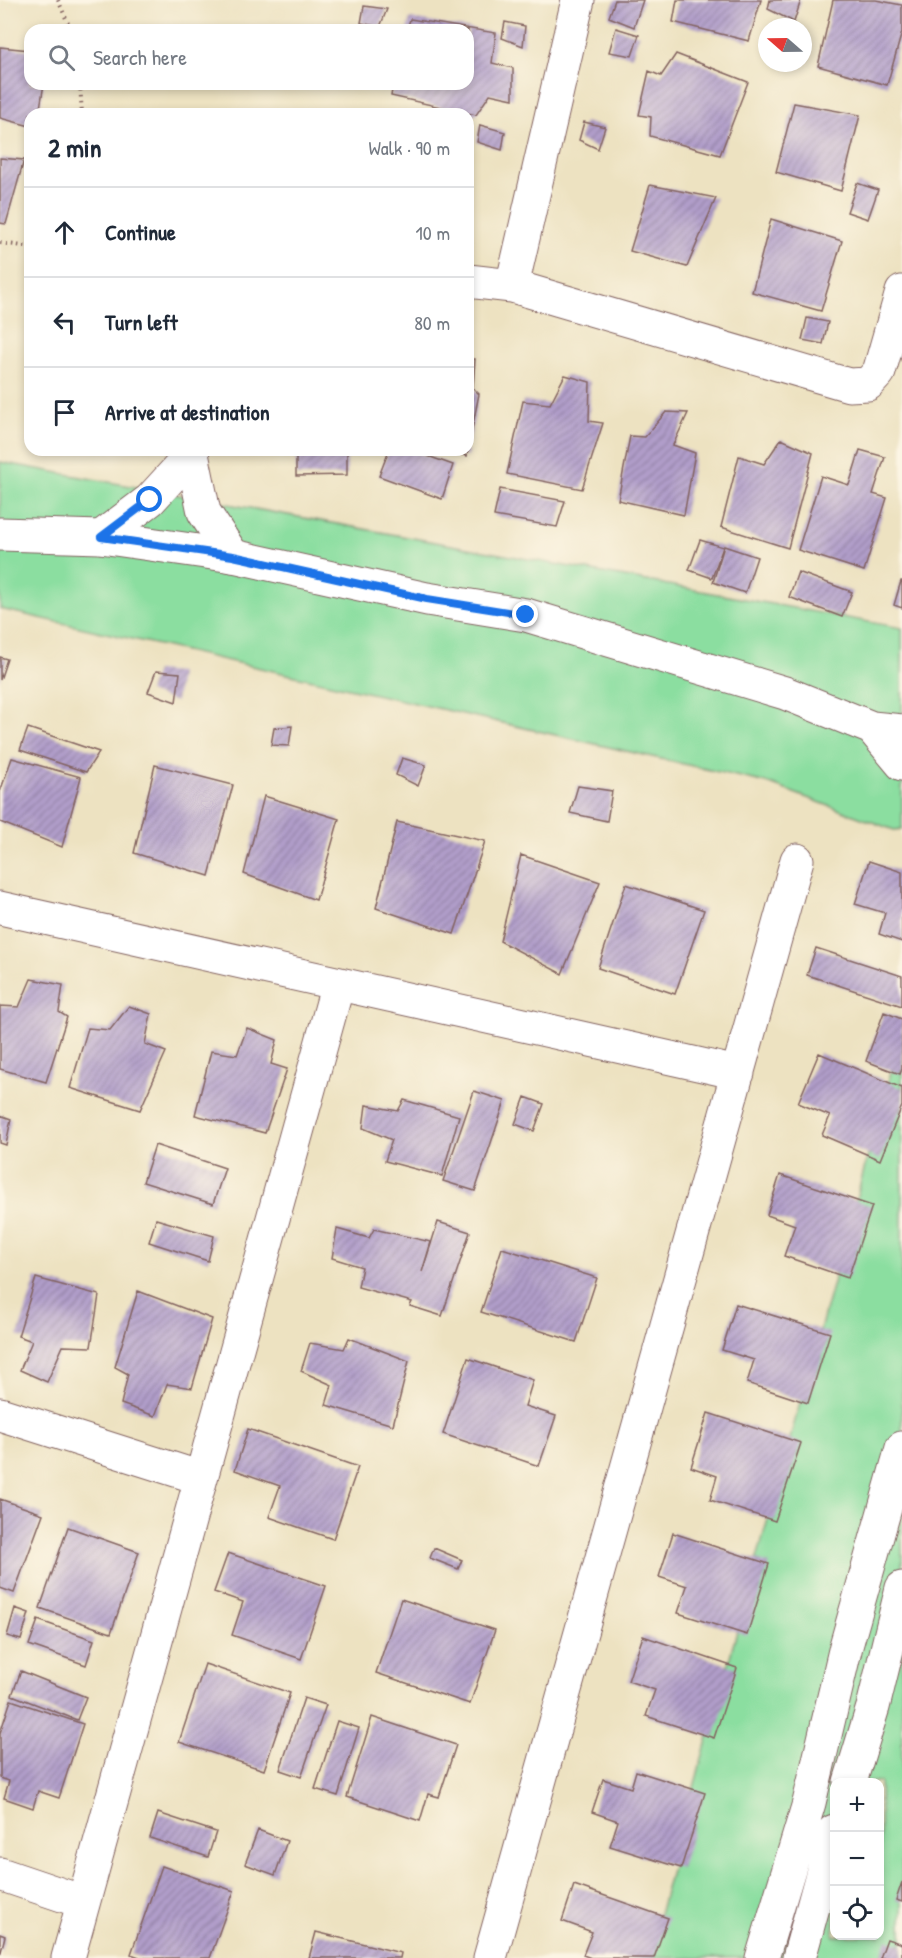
<!DOCTYPE html>
<meta charset="utf-8">
<style>
:root{--surface:#fff;--page:#f2f2f3;--text:#1f2937;--muted:#747a83;--line:#e0e1e3}
body{margin:0;font-family:"Patrick Hand",sans-serif;background:var(--page);color:var(--text)}
.controls{position:absolute;right:18px;bottom:18px;display:grid;overflow:hidden;border-radius:12px;box-shadow:0 3px 9px #0003}
.controls button{width:54px;height:54px;display:grid;place-items:center;padding:0;border:0;border-bottom:2px solid var(--line);background:var(--surface);color:var(--text);font:30px sans-serif}
.compass{position:absolute;left:758px;top:18px;width:54px;height:54px;border-radius:50%;background:var(--surface);box-shadow:0 3px 9px #0003;rotate:290deg}
.stop{position:absolute;width:18px;height:18px;margin:-14px;border:4px solid #1a73e8;border-radius:50%;background:#fff}
.stop.end{background:#1a73e8;border-color:#fff;box-shadow:0 2px 6px #0008}
.list{margin:0;padding:0;list-style:none}
h2{display:flex;justify-content:space-between;align-items:center;height:78px;margin:0;padding:0 24px;font-size:26px}
h2 small{font-size:20px;font-weight:400;color:var(--muted)}
.list li{display:grid;grid-template-columns:39px 1fr auto;gap:18px;align-items:center;box-sizing:border-box;height:90px;padding:0 24px;border-top:2px solid var(--line)}
.list b{display:block;font-size:22px;white-space:nowrap}
.list em{font-size:20px;font-style:normal;color:var(--muted)}
.icon{flex:none;width:33px;height:33px;fill:none;stroke:currentColor;stroke-width:2;stroke-linecap:round;stroke-linejoin:round}
.map{position:relative;flex:none;width:902px;height:1958px;overflow:hidden}
.search{position:absolute;background:var(--surface);box-shadow:0 3px 9px #0003;left:24px;top:24px;width:450px;height:66px;display:flex;align-items:center;gap:15px;box-sizing:border-box;padding:0 21px;border-radius:18px;color:var(--muted);font-size:22px}
.panel{position:absolute;background:var(--surface);box-shadow:0 3px 9px #0003;left:24px;top:108px;width:450px;height:348px;border-radius:18px}
.map>svg:first-child{display:block}
.green{fill:#8bdea0;stroke:#6a7e66;stroke-width:1.5;fill-rule:evenodd}
.building{fill:url(#building-hatch)}
.lines{fill:none;stroke-linecap:round;stroke-linejoin:round}
.minor-casing{stroke:#836360;stroke-width:35}
.tertiary-casing{stroke:#836360;stroke-width:35}
.path{stroke:#836360;stroke-width:4;stroke-dasharray:1.5 4.5;stroke-linecap:butt}
.minor{stroke:#fff;stroke-width:33}
.tertiary{stroke:#fff;stroke-width:33}
.route{stroke:#1a73e8;stroke-width:8}
</style>
<div class="map">
<svg width="902" height="1958" viewBox="0 0 902 1958">
<defs>
<pattern id="building-hatch" width="6" height="6" patternUnits="userSpaceOnUse" patternTransform="scale(1.5)"><rect width="6" height="6" fill="#b19eca"/><path d="M-1 1l2-2M0 6l6-6M5 7l2-2" fill="none" stroke="#9280a4"/></pattern>
</defs>
<rect width="100%" height="100%" fill="#fcf5e5"/>
<filter id="ink" filterUnits="userSpaceOnUse"><feTurbulence type="fractalNoise" baseFrequency=".0167" numOctaves="2"/><feDisplacementMap in="SourceGraphic" scale="12" xChannelSelector="R" yChannelSelector="G"/><feConvolveMatrix kernelMatrix="1 2 1 2 8 2 1 2 1" color-interpolation-filters="sRGB"/></filter>
<filter id="wash" filterUnits="userSpaceOnUse"><feTurbulence type="fractalNoise" baseFrequency=".008" numOctaves="4" result="noise"/><feDisplacementMap in="SourceGraphic" scale="24" xChannelSelector="R" yChannelSelector="G"/><feGaussianBlur stdDeviation="1.35" result="paint"/><feColorMatrix in="noise" values="0 0 0 0 0 0 0 0 0 0 0 0 0 0 0 0 0 1.4 0 .05"/><feComposite in="paint" operator="in"/></filter>
<g filter="url(#wash)">
<rect width="100%" height="100%" fill="#ede2c1"/>
<path class="green" d="M0 462 902 628V829L894 830 767 783 0 609Z
M902 1032V1958H647ZM834 1782H880V1936H834Z"/>
<g id="blocks">
<path class="building" d="M615 0H643L634 27 609 17Z
M677 0H761L749 41 673 22Z
M770 0H801L794 22 768 9Z
M833 0H876L902 5V32L887 85 818 66Z
M364 6 387 9 380 27 361 23Z
M410 19 496 33 492 63 513 68V99L490 94 476 115 391 96 393 84H468V30H407Z
M505 22 525 26 523 46 502 38Z
M616 28 639 35 632 56 609 52Z
M0 47 30 50V84H44L39 114H30V126L0 118Z
M676 54 748 82 720 155 650 136 651 117 639 115 649 71 661 76Z
M794 103 860 115 841 191 776 172Z
M584 122 605 127 598 149 579 140Z
M480 125 505 132 502 150 477 142Z
M0 158 24 160 6 224 0 223Z
M857 183 878 190 868 219 847 212Z
M650 185 716 198 687 267 630 251Z
M771 219 842 241 821 311 752 292Z
M807 318 828 322 823 344 802 340Z
M468 359H475L473 388 479 394 469 444Z
M565 375 590 382 589 421 603 423 582 489 507 474 523 401 550 404Z
M666 412 688 413 673 445 695 453 684 515 618 500 630 436 645 437Z
M781 439 813 453 788 548 721 527 739 456 764 464Z
M296 450H347V475L296 476Z
M389 450H411L453 465 442 499 379 476Z
M446 450H468L467 456Z
M860 450 885 457 873 494 887 498 864 571 798 550 821 476 849 485Z
M500 489 565 501 557 527 494 516Z
M700 540 723 547 712 578 689 570Z
M724 546 757 557 745 593 713 582Z
M798 572 852 592 842 617 789 597Z
M901 581H902V608L894 605Z
M0 657 7 659 0 680Z
M156 671 180 673 176 702 148 692Z
M292 726 289 746 271 745 274 728Z
M28 728 99 752 86 772 20 750Z
M12 758 81 777 62 847 0 822V792Z
M402 758 426 765 418 786 396 775Z
M155 765 233 785 209 876 134 853Z
M578 786 612 791 607 821 570 813Z
M264 796 339 819 316 900 244 874Z
M397 822 485 841 454 934 376 908Z
M521 855 600 882 562 974 500 941Z
M869 861 902 872V942L879 934 885 913 855 904Z
M626 884 704 910 675 994 598 968Z
M816 948 902 976V1006L807 975Z
M31 979 63 985 59 1012 67 1017 46 1082 0 1069V1006L19 1007Z
M129 1006 151 1014 145 1044 166 1052 140 1110 70 1088 88 1028 110 1030Z
M884 1012 902 1019V1069L900 1074 866 1061Z
M247 1028 277 1040 271 1064 287 1069 265 1133 195 1115 211 1051 237 1055Z
M819 1053 902 1088V1106L880 1160 822 1135 830 1116 798 1103Z
M474 1091 505 1101 475 1191 443 1181Z
M525 1097 544 1104 534 1131 515 1124Z
M404 1100 459 1116 442 1176 385 1161 392 1140 363 1128 366 1105 398 1111Z
M0 1115 11 1119 6 1145 0 1143Z
M155 1145 225 1168 213 1204 143 1182Z
M780 1175 872 1206 848 1278 784 1256 795 1225 767 1215Z
M156 1219 214 1236 208 1261 149 1242Z
M438 1222 470 1232 442 1316 410 1306 412 1302 358 1287 362 1267 332 1258 337 1229 369 1238 374 1229 431 1242 422 1272Z
M502 1248 597 1278 576 1342 481 1312Z
M36 1278 99 1295 91 1347 63 1346 47 1382 20 1370 32 1341 18 1336Z
M138 1291 212 1319 192 1388 167 1384 155 1416 121 1404 128 1374 115 1367Z
M736 1304 830 1333 808 1403 747 1383 754 1360 722 1350Z
M349 1338 409 1361 393 1425 326 1405 332 1385 301 1371 310 1343 344 1349Z
M468 1358 533 1380 525 1406 556 1416 539 1466 443 1434Z
M708 1413 801 1443 775 1521 710 1500 717 1476 691 1467Z
M248 1429 358 1467 333 1539 269 1517 280 1486 235 1470Z
M0 1499 43 1514 14 1593 0 1588Z
M68 1527 139 1552 111 1633 40 1608Z
M673 1533 769 1564 747 1635 678 1613 687 1586 659 1577Z
M434 1548 462 1560 458 1569 430 1558Z
M228 1553 326 1586 301 1659 232 1635 243 1602 214 1592Z
M401 1599 495 1630 470 1704 376 1673Z
M15 1608 29 1613 21 1640 7 1636Z
M38 1620 94 1640 86 1665 29 1645Z
M643 1636 737 1668 714 1738 646 1716 655 1690 628 1681Z
M205 1664 290 1693 264 1770 179 1742Z
M21 1671 86 1697 77 1720 12 1695Z
M304 1698 326 1705 301 1777 280 1770Z
M11 1700 83 1724 59 1798 38 1791 33 1808 4 1798 9 1781 0 1778V1733Z
M372 1717 456 1745 439 1797 428 1794 420 1821 347 1797Z
M337 1721 359 1728 338 1796 315 1789Z
M636 1771 705 1793 681 1868 610 1846 618 1821 592 1812 603 1779 631 1788Z
M158 1813 216 1832 208 1857 150 1838Z
M258 1830 287 1841 275 1875 245 1864Z
M162 1866 234 1891 210 1958H142L131 1954Z
M902 1882V1902L896 1900Z
M574 1885 668 1918 654 1958H591L583 1955 592 1932 562 1921Z
M316 1932 401 1953 400 1958H309Z
M0 1934 5 1936 1 1952 0 1951Z
M887 1939 902 1944V1958H880Z"/>
</g>
</g>
<g filter="url(#ink)">
<use href="#blocks" fill-opacity="0" stroke="#836360" stroke-width="1.5"/>
<g class="lines">
<g class="minor-casing">
<path id="minor" d="M468 281 512 286 849 385 868 384 879 372 902 292
M512 286 578 0
M192 454 204 512 233 556
M101 537 150 500 192 454 193 450
M0 908 738 1073
M0 1414 201 1478
M0 1874 83 1902
M68 1958 338 984
M490 1958 797 860"/>
</g>
<g class="tertiary-casing">
<path id="tertiary" d="M0 534 101 537 233 556 427 599 526 615 785 693 872 728 902 731
M872 728 902 764
M850 1782 873 1707 902 1588
M762 1958 809 1803 846 1646 902 1448
M799 1958 834 1831"/>
</g>
<path class="path" d="M58 0 71 30
M80 84 82 114
M0 243 30 247"/>
<use href="#minor" class="minor"/>
<use href="#tertiary" class="tertiary"/>
</g>
</g>
<g class="lines" filter="url(#ink)">
<path class="route" d="M150 500 101 537 233 556 427 599 526 615"/>
</g>
</svg>
<div class="controls">
<button>+</button>
<button>−</button>
<button><svg class="icon" aria-label="locate" viewBox="0 0 24 24"><circle cx="12" cy="12" r="6"/><path d="M12 2v4M12 18v4M2 12h4M18 12h4"/></svg></button>
</div>
<svg class="compass" viewBox="-18 -18 36 36"><path d="M0-13l5 13h-10z" fill="#e53935"/><path d="M0 13l5-13h-10z" fill="#747a83"/></svg>
<div class="stop" style="left:150px;top:500px"></div>
<div class="stop end" style="left:526px;top:615px"></div>
<div class="search"><svg class="icon" aria-label="search" viewBox="0 0 24 24"><circle cx="10" cy="10" r="6"/><path d="M15 15l6 6"/></svg>Search here</div>
<section class="panel">
<h2>2 min<small>Walk · 90 m</small></h2>
<ul class="list">
<li><svg class="icon" aria-label="ahead" viewBox="0 0 24 24"><path d="M12 20V5M6 11l6-6 6 6"/></svg><div><b>Continue</b></div><em>10 m</em></li>
<li><svg class="icon" aria-label="left" viewBox="0 0 24 24"><path d="M17 20v-9H6M10 6l-5 5 5 5"/></svg><div><b>Turn left</b></div><em>80 m</em></li>
<li><svg class="icon" aria-label="arrive" viewBox="0 0 24 24"><path d="M6 21V4h12l-3 4 3 4H6"/></svg><div><b>Arrive at destination</b></div></li>
</ul>
</section>
</div>
